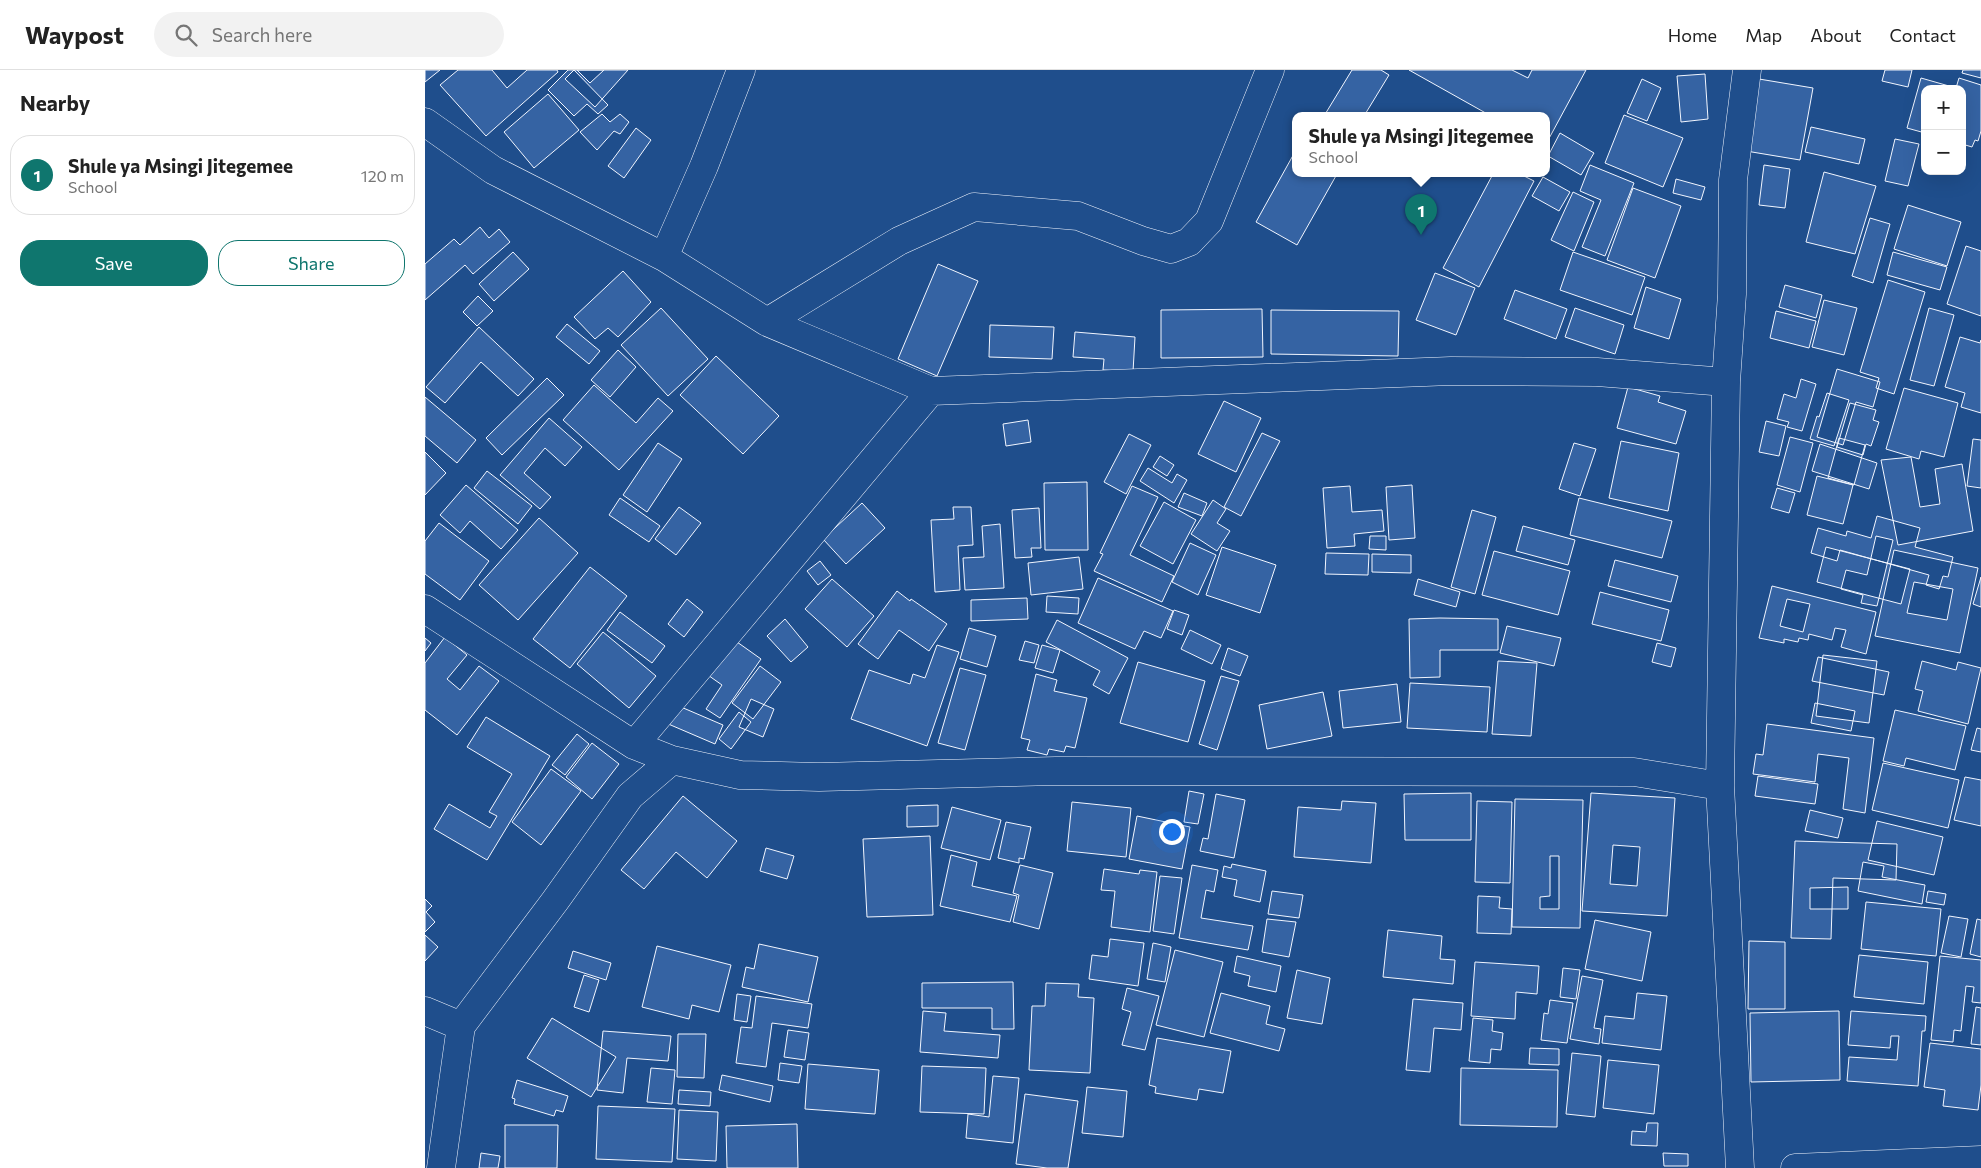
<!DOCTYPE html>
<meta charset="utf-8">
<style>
:root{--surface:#fff;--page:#f2f2f2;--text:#222;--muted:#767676;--line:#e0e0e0;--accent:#0f766e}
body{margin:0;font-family:Commissioner,sans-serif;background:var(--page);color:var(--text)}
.controls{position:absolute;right:15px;top:15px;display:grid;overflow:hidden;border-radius:10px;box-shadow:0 5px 20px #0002}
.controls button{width:45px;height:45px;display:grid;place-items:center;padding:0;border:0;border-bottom:1px solid var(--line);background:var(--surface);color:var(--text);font:25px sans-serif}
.you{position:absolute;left:746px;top:761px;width:18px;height:18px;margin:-12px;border:4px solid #fff;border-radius:50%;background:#1a73e8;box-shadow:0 0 0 8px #1a73e833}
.badge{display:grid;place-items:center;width:32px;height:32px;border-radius:50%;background:var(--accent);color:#fff;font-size:16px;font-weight:700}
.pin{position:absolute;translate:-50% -41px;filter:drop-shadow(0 1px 2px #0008)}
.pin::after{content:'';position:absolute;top:26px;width:18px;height:15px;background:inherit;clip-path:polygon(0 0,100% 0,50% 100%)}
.popup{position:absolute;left:867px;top:42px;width:258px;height:65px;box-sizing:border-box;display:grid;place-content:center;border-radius:10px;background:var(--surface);filter:drop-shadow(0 1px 4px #0005);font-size:16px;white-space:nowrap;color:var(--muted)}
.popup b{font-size:19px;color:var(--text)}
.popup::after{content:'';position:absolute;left:50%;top:100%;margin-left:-10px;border:10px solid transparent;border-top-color:var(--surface)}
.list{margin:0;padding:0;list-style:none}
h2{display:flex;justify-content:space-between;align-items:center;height:65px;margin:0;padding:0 20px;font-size:21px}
h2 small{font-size:16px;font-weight:400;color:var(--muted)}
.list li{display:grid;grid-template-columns:32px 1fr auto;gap:15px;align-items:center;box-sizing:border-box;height:80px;margin:0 10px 10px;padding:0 10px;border:1px solid var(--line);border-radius:20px}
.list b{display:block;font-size:19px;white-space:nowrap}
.list p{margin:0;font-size:16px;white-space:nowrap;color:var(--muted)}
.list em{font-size:16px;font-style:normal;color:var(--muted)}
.actions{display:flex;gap:10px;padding:15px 20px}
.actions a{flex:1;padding:11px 0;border:1px solid var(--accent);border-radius:20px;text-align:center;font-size:18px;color:var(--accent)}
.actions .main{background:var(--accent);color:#fff}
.icon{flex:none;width:28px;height:28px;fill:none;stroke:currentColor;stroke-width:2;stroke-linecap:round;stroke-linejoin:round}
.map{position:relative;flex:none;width:1556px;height:1098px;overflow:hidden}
header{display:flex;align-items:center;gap:30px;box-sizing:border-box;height:70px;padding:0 25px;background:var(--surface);border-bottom:1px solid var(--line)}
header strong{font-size:24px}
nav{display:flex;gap:28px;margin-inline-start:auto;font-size:18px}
.search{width:350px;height:45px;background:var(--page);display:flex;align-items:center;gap:12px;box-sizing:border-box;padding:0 18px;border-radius:28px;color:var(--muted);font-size:19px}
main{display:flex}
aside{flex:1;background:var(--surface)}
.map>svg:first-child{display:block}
.building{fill:#3563a3;stroke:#f2f6ff;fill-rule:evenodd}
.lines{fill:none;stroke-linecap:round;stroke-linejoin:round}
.street-casing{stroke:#f2f6ff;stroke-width:29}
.secondary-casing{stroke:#f2f6ff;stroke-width:29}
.street{stroke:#1f4e8c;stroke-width:28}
.secondary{stroke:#1f4e8c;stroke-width:28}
</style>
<header>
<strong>Waypost</strong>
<div class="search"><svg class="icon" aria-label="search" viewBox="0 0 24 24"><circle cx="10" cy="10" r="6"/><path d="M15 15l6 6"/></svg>Search here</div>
<nav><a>Home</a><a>Map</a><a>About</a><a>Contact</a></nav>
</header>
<main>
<aside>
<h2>Nearby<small></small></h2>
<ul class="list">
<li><span class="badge">1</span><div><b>Shule ya Msingi Jitegemee</b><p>School</p></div><em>120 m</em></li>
</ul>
<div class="actions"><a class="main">Save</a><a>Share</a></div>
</aside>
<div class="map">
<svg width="1556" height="1098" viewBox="0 0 1556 1098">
<rect width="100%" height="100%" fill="#1f4e8c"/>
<path class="building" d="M0 0H15L0 12Z
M33 0H67L82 18 102 0H132L133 2 61 66 15 15Z
M143 0H149L183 35 173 44 162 34 149 46 123 20Z
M149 0H203L170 37 140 9Z
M152 0H179L165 13Z
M927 0H956L964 5 939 46H899Z
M984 0H1087L1103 8 1107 0H1161L1121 74V46H1066Z
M1460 0H1487L1483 17 1457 11Z
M1538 0H1556V8L1537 3Z
M1280 4 1283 49 1256 52 1252 6Z
M1496 8 1531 18 1534 8 1556 15V61L1553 71 1550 70 1547 77 1537 74V19H1500V63L1482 58Z
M1217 9 1236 18 1222 51 1202 43Z
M1334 9 1388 18 1375 90 1321 81Z
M123 24 154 60 109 98 79 62Z
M177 44 185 52 195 44 204 52 195 64 189 61 172 80 155 62Z
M1199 45 1258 68 1238 117 1180 93Z
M1386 57 1440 69 1434 94 1380 82Z
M211 58 226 70 199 108 183 96Z
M1135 63 1169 83 1156 105 1123 86Z
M1470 69 1494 74 1483 116 1460 111Z
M871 80V104H912L872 175 831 152Z
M1165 95 1209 113 1180 186 1157 177 1176 130 1155 121Z
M1339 95 1365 99 1360 138 1334 135Z
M1399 102 1451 116 1430 184 1381 172Z
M1068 104H1095L1109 111 1054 217 1018 198Z
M1118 107 1145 122 1134 141 1107 126Z
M1251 109 1280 117 1276 130 1248 123Z
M1208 118 1256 136 1230 208 1182 190Z
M1148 122 1169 132 1149 181 1126 170Z
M1483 135 1536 152 1522 196 1469 179Z
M1445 148 1465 154 1448 213 1427 206Z
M55 157 64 168 74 159 85 172 48 204 40 195 0 230V194L29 169 35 175Z
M1541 176 1556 181V246L1522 234Z
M88 182 104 199 69 231 54 214Z
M1148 182 1220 207 1207 245 1135 220Z
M1468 182 1522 197 1515 220 1462 205Z
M513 194 553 211 512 306 473 289Z
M198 201 226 232 193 267 183 258 170 269 149 247Z
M1010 203 1050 218 1031 265 991 250Z
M1463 210 1500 222 1469 324 1451 318 1454 308 1435 302Z
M1360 215 1397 225 1391 248 1354 237Z
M1221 217 1256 229 1244 269 1209 258Z
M1090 220 1142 239 1131 269 1079 249Z
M53 226 68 241 52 256 38 242Z
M1399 230 1432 238 1419 285 1387 277Z
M236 238 283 289 243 326 196 275Z
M1150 238 1199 255 1190 284 1140 267Z
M1504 238 1529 245 1509 316 1485 310Z
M837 239 838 287 736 288V240Z
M846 240 974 241 973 286 846 284Z
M1351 241 1391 251 1384 278 1345 268Z
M142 254 175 281 164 294 131 267Z
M565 255 629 257 627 289 564 287Z
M54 257 109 309 93 326 56 292 20 333 1 317Z
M650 262 710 267 708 302 678 300 679 289 648 287Z
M1535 267 1555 273 1556 270V343L1536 337 1540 323 1520 317Z
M193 280 211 297 185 327 166 310Z
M291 286 354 346 318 384 255 325Z
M1412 299 1455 312 1448 337 1431 332 1418 375 1392 367Z
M122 308 139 325 77 385 61 368Z
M1376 309 1391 314 1377 361 1362 357 1364 352 1352 349 1359 324 1371 328Z
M169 315 211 353 233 328 248 341 194 400 138 350Z
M1203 317 1235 326 1233 332 1261 341 1251 374 1192 358Z
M1479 318 1533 333 1519 387 1496 381 1494 389 1461 379Z
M1402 323 1424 330 1409 376 1385 369 1392 346 1394 347Z
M0 327 51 370 32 393 0 366Z
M799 331 836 348 811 402 773 384Z
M1425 333 1451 340 1448 350 1454 352 1446 376 1441 374 1438 385 1412 377Z
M124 348 157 377 140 396 120 378 99 403 126 427 115 439 75 405Z
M603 350 606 372 581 376 578 354Z
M1341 351 1361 356 1354 386 1334 382Z
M837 363 855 371 816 446 799 437Z
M704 364 726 375 701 424 679 412Z
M1365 367 1388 373 1375 422 1352 415Z
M1414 368 1440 375 1429 415 1403 408Z
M1548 369 1556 370V418L1542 416Z
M1196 371 1254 383 1243 441 1184 428Z
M233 373 257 389 222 442 198 425Z
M1149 373 1171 379 1155 426 1134 419Z
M1395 374 1452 393 1444 419 1387 401Z
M0 382 21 403 0 425Z
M735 386 749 395 742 406 728 397Z
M1486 387 1495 437 1515 434 1510 399 1537 394 1548 461 1473 475 1456 390Z
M723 398 747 413 752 404 762 410 749 433 715 411Z
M62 401 107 436 93 454 49 418Z
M1392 406 1428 415 1418 454 1382 445Z
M662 412 663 480H620L619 413Z
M41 415 93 460 76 479 45 451 35 463 15 445Z
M987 415 990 468 964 470 961 417Z
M707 416 733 427 705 485 749 506 737 532 669 501 678 484 675 483Z
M925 416 927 442 957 440 959 461 929 464 930 476 902 478 898 418Z
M1352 418 1370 423 1364 443 1346 438Z
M759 423 782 433 777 446 753 437Z
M195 428 235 456 224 472 184 445Z
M1154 428 1247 451 1237 488 1145 465Z
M788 430 801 439 792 453 805 461 792 481 766 464Z
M739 432 771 450 748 494 715 476Z
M437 433 460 458 421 494 398 469Z
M254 437 276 453 251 485 230 469Z
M528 437H546L548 475 533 476 535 520 510 522 506 450 529 449Z
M614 438 616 478H606L607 487 590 488 587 440Z
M1047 440 1071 447 1050 524 1026 517Z
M1452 446 1495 458 1490 477 1528 487 1523 507 1518 506 1514 519 1501 515 1504 505 1415 480 1412 491 1386 483 1393 458 1421 466 1422 461 1446 468Z
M114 448 153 483 93 550 54 515Z
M14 453 64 491 35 530 0 504V471Z
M575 454 579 518 540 520 538 488 559 487 557 456Z
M1098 456 1150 470 1143 495 1091 481Z
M945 466H961V480L944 479Z
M1451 466 1468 470 1452 536 1436 533 1438 525 1416 519 1421 500 1442 505Z
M765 473 791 485 773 525 747 512Z
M797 477 851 495 835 543 781 525Z
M1401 477 1485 499 1476 534 1392 512Z
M1469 480 1553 498 1535 583 1450 566ZM1489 512 1528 519 1522 550 1482 543Z
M1069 481 1145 501 1133 545 1057 525Z
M901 483 944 484 943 505 900 504Z
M947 484 986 485V503L947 502Z
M654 487 658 519 606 525 603 493Z
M1190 490 1253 506 1246 532 1183 516Z
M395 491 406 505 393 515 382 501Z
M165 497 202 526 145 598 108 569Z
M1556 507V537L1548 534Z
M673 508 748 541 736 568 719 561 710 579 653 553Z
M407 509 449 546 422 577 380 539Z
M993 509 1035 522 1031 537 989 525Z
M1347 516 1451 542 1441 584 1416 577 1421 560 1410 558 1407 570 1384 564 1383 570 1374 568 1373 572 1359 569V573L1334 568Z
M472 521 485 531 486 529 522 554 504 581 474 560 453 589 433 574Z
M1175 522 1244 540 1236 571 1167 554Z
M622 526 654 528 653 544 621 542Z
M602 528 603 549 546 551V530Z
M262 529 278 542 259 567 243 554Z
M1362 529 1385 534 1378 562 1355 556Z
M749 540 764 545 757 565 742 559Z
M195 542 240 576 227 593 182 560Z
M1015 548 1073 549V580H1015V607L985 608 984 549Z
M360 549 383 577 366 592 342 566Z
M632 550 703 588 684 624 668 615 675 601 621 572Z
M1082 556 1136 568 1129 596 1075 583Z
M544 558 571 566 562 597 535 589Z
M765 560 796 575 787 594 756 579Z
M178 562 231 606 204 638 152 594Z
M20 567 42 585 22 609 35 620 54 596 74 611 32 665 0 640V593Z
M305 567 336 589 295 648 281 639 297 615 280 603Z
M0 568 6 573 0 581Z
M600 571 614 575 609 593 594 590Z
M1232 573 1251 578 1246 597 1227 592Z
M512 575 534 582 502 676 426 649 444 600 485 614 488 604 500 608Z
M617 575 635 580 628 603 610 598Z
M803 578 823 586 815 606 796 599Z
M1398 585 1452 591 1444 653 1391 646Z
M1393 587 1464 602 1459 625 1387 611Z
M1073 591 1112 593 1106 666 1067 664Z
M1497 591 1531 600 1533 592 1556 598 1543 654 1493 641 1498 621 1490 619Z
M713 592 780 611 763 672 695 653Z
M335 596 356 612 328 649 307 633Z
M535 598 561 605 540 680 513 673Z
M611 604 632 610 629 621 662 628 650 678 641 676 639 682 624 679 622 685 602 680 605 670 596 668Z
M796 606 814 611 792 680 774 674Z
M985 613 1065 617 1062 662 982 658Z
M972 614 976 652 918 658 914 621Z
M898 622 907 666 842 679 834 635Z
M326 629 349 639 338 667 314 657Z
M1390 633 1430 641 1426 661 1386 653Z
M249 634 298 655 290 674 241 653Z
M1470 640 1541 656 1530 700 1481 688 1479 696 1458 691Z
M314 642 326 652 306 679 294 669Z
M61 647 125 686 62 790 9 759 24 734 65 758 72 746 64 742 87 704 42 677Z
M1342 654 1449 668 1440 743 1418 739 1424 688 1393 684 1390 712 1328 704 1331 684 1338 685Z
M1552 658 1556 659V682L1546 680Z
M152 664 164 674 140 705 127 695Z
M167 673 194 694 167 729 141 707Z
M1458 693 1534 710 1523 758 1447 740Z
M126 699 156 721 116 775 87 752Z
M1333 706 1393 714 1390 734 1330 726Z
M1540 707 1556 710V756L1529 750Z
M764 721 779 724 773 754 759 752Z
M1046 723V770H980L979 724Z
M1166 723 1250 728 1242 846 1157 841ZM1188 775 1215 777 1212 816 1185 814Z
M791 724 820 730 809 788 775 781 778 768 783 769Z
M258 726 312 771 282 808 251 782 219 819 196 800Z
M1090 729 1158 730 1155 858 1087 857ZM1125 786H1134V839H1115V827L1125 826Z
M917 731 951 733 946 793 869 787 873 737 916 740Z
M1052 731 1087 732 1085 813 1050 812Z
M647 732 706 738 701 787 642 781Z
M513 735V756L482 757V736Z
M527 737 576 750 565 790 516 778Z
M1385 740 1418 748 1413 768 1380 761Z
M712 746 765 757 757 799 704 789Z
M1452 751 1518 767 1509 805 1443 790Z
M581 752 606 757 599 789 594 788V793L573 788Z
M505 766 508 845 442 847 438 769Z
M1370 771 1472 774 1471 810 1408 808 1406 869 1366 868Z
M341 778 369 786 362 809 335 801Z
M526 785 552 792 547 816 592 826 585 852 515 836Z
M1438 792 1459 796 1457 807 1500 815 1497 834 1433 821Z
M807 794 841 801 835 832 809 826 812 810 797 807 799 796 806 798Z
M595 795 628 803 614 859 588 852 594 825 588 823Z
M767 795 793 800 789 822 781 820 776 848 828 856 823 880 754 868Z
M679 799 714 804 715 800 732 802 725 862 686 857 690 821 676 820Z
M735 806 757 808 749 864 728 861Z
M1423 817V839H1385V818Z
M847 821 878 825 874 848 843 844Z
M1503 821 1521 824 1519 835 1501 832Z
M1053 826 1075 827 1074 838 1087 839 1086 864 1052 863Z
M0 829 7 836 1 842 10 852 0 862Z
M1441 832 1516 839 1511 886 1436 879Z
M1524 846 1543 849 1536 887 1516 883Z
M842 849 871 852 864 887 837 882Z
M1552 849 1556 850V887L1545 884Z
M1170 850 1226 862 1217 911 1160 899Z
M963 860 1017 866 1015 889 1030 890 1028 914 958 907Z
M0 865 13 877 0 891Z
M685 869 719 873 713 916 664 909 667 885 683 887Z
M1324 871 1360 872V939H1323Z
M728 873 746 877 740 912 722 909Z
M334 874 393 887 383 932 317 917 321 897 329 899Z
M232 876 306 895 294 942 267 935 264 949 217 937Z
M750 880 798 892 779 967 731 955Z
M148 881 186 893 181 910 143 898Z
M1434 885 1503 892 1499 934 1429 927Z
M812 886 856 896 851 922 823 916 825 906 809 902Z
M1515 886 1556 890V933L1547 932 1549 917 1541 916 1536 961 1529 960 1528 972 1506 970Z
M1050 892 1114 896 1112 924 1091 922 1090 949 1046 946Z
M1138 898 1155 900 1151 929 1135 927Z
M872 900 905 908 897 954 862 948Z
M159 905 174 910 164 942 149 937Z
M1157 906 1178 910 1169 958 1176 959 1174 974 1145 969Z
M588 912 589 959H567V938H497V913Z
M621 913 654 914 653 927 669 928 665 1003 604 1000 607 936H620Z
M702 918 734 926 720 980 697 975 706 942 697 939Z
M796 923 845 936 841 954 860 959 854 981 785 963Z
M1212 923 1242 926 1236 980 1177 973 1180 946 1209 949Z
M312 924 326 926 322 952 309 950Z
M331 926 387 934 383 958 347 953 341 997 311 993 316 957 327 958Z
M988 929 1038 933 1036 960 1009 958 1005 1002 981 1000Z
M1125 930 1148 933 1142 973 1116 970 1119 943 1123 944Z
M1551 937 1556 938V975L1546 974Z
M498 941 521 943 519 961 575 965 573 988 495 982Z
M1414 941 1415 1010 1326 1012 1325 943Z
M1426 941 1501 946 1500 961H1497L1493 1016 1422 1011 1424 987 1472 990 1474 966H1466L1465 978 1423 975Z
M127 948 191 987 166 1027 102 988Z
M1048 948 1068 950 1067 961 1078 963 1076 980 1066 979 1065 993 1044 991Z
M363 960 384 963 380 990 359 987Z
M178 961 246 966 243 991 202 988 198 1023 172 1020Z
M253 964H281L279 1008 252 1007Z
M732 968 806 981 798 1023 774 1019 772 1030 730 1023 731 1017 724 1015Z
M1505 973 1556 979V1015L1553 1040 1518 1036 1520 1020 1499 1017Z
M1105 978 1134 979V995L1104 994Z
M1147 983 1176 986 1170 1047 1141 1044Z
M1183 990 1234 995 1229 1044 1178 1038Z
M355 993 377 996 374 1013 353 1010Z
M383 994 454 1000 450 1044 380 1039Z
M497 996 561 998 559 1044 495 1042Z
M226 998 250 1000 247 1034 222 1032Z
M1036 998 1133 1000 1132 1057 1035 1055Z
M297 1005 348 1016 345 1032 294 1020Z
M568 1006 594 1008 588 1073 541 1068 543 1044 564 1047Z
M92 1010 143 1026 138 1042 131 1040 129 1046 89 1034 90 1029 87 1028Z
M662 1017 702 1021 698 1067 657 1063Z
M254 1020 286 1022 285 1036 253 1034Z
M600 1024 653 1031 643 1098H622L591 1094Z
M173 1036 250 1039 247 1092 171 1089Z
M254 1040 293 1042 291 1091 252 1089Z
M1222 1053H1233L1232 1076 1206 1075 1207 1061 1221 1062Z
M372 1054 373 1098H302L301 1056Z
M80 1055H133L132 1098H80Z
M56 1083 75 1086 73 1098H54Z
M1238 1083 1263 1084V1096H1239Z"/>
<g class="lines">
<g class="street-casing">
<path id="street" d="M0 52 68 100 239 187 342 252 506 321 1026 301 1172 302 1301 312
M239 187 279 96 316 0
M342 252 474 171 549 137 653 146 718 171 746 179 764 172 784 151 845 0
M0 539 209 675 247 690 315 705 394 707 631 701 1209 702 1295 716
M209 675 506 321
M0 941 36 956
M16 1098 36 956 130 831 205 726 247 690
M1315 1098 1295 716 1301 312 1307 224 1308 110 1322 0"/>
</g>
<g class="secondary-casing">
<path id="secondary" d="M1370 1098 1556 1090"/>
</g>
<use href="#street" class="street"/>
<use href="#secondary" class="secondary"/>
</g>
</svg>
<div class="controls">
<button>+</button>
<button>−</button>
</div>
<div class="you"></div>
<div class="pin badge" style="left:996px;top:165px">1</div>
<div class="popup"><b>Shule ya Msingi Jitegemee</b>School</div>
</div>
</main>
